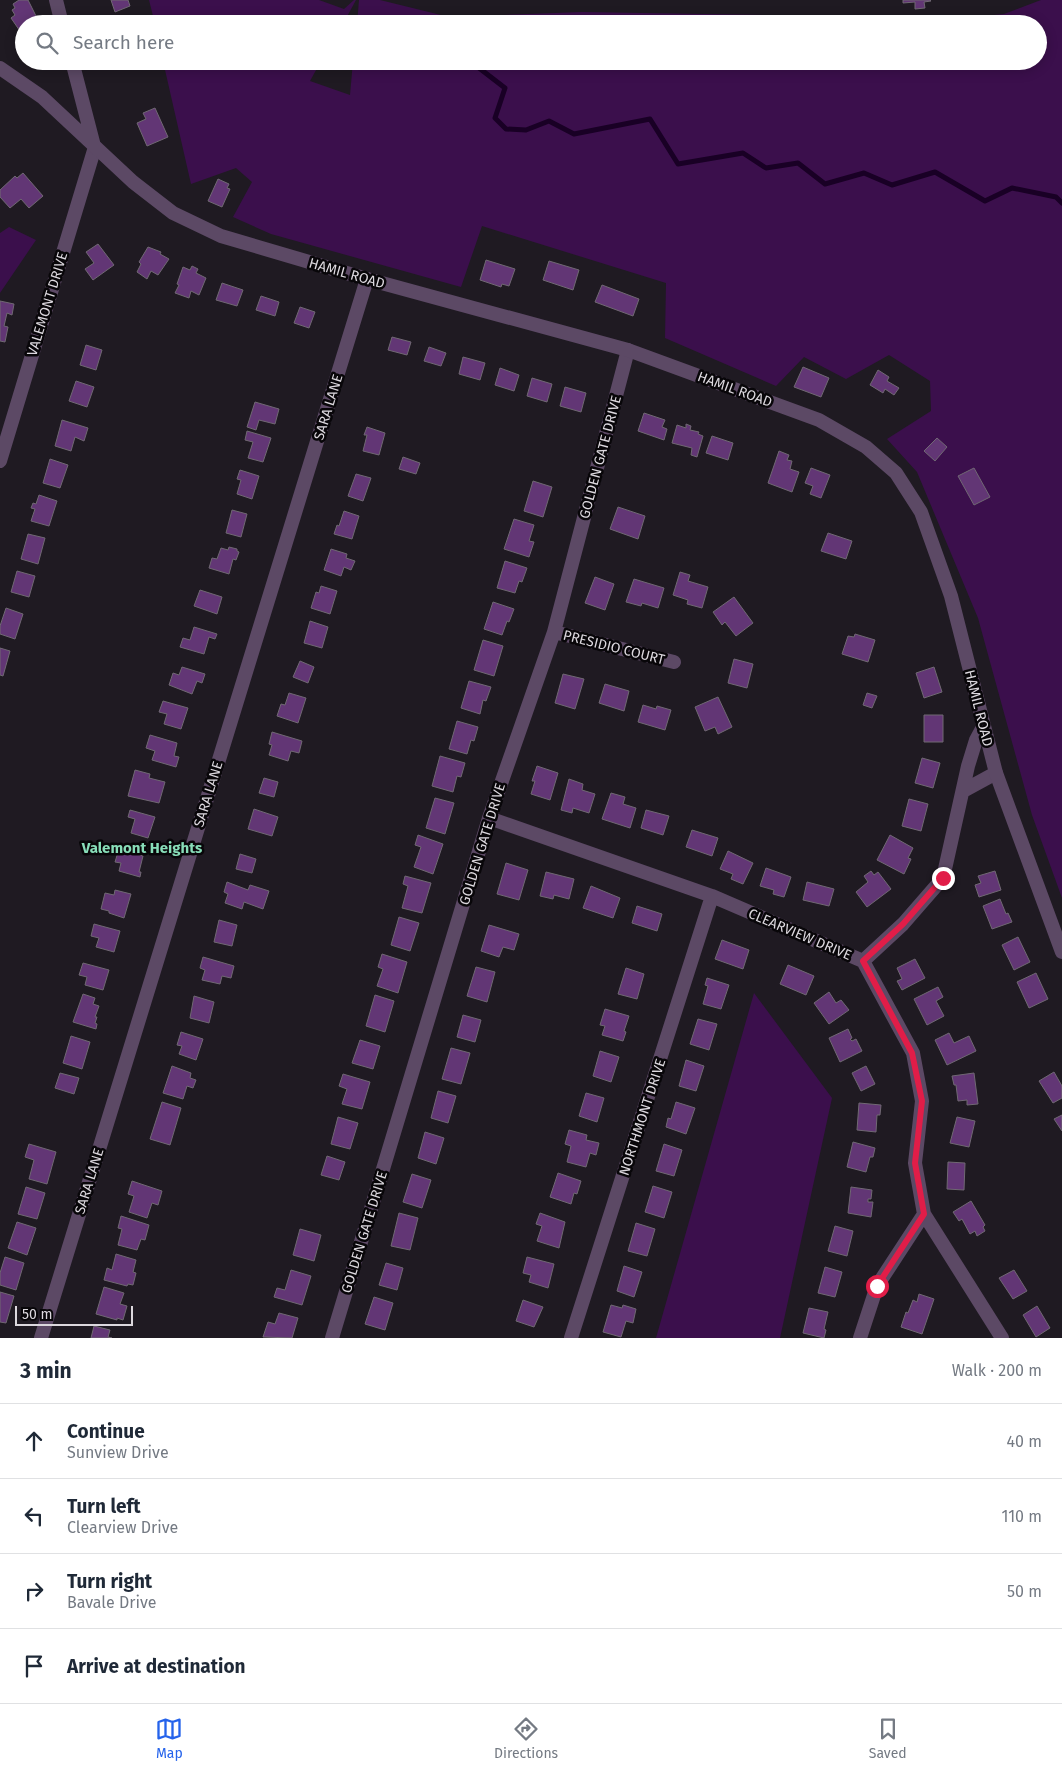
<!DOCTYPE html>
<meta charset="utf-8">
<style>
:root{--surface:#fff;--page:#f2f2f3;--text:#1f2937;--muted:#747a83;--line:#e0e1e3;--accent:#2563eb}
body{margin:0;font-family:"Fira Sans",sans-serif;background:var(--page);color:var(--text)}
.scale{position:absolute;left:15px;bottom:12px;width:118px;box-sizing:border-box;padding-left:5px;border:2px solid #dcd8de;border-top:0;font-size:14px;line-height:18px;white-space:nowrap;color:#dcd8de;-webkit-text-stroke:4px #080609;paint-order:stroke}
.stop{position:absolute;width:15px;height:15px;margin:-11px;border:4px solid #e11d48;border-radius:50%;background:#fff}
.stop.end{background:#e11d48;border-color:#fff;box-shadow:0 1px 5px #0008}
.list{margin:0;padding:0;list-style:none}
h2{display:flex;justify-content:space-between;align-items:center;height:65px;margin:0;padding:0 20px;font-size:21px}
h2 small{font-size:16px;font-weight:400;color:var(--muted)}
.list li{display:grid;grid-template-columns:32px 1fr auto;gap:15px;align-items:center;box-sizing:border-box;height:75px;padding:0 20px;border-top:1px solid var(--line)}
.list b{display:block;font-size:19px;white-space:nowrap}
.list p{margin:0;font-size:16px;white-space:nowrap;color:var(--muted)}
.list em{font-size:16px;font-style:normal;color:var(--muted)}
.icon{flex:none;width:28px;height:28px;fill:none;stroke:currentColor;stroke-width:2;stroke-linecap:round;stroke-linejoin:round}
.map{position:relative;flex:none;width:1062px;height:1338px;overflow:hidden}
.search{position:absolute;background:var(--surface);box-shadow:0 2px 12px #0003;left:15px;right:15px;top:15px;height:55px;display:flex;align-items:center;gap:12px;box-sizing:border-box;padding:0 18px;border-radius:28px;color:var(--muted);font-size:19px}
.sheet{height:365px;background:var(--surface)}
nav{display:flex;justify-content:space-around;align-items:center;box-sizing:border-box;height:70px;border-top:1px solid var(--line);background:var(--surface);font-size:14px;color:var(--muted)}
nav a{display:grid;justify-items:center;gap:2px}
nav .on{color:var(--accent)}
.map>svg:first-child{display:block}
.green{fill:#3b0f4c}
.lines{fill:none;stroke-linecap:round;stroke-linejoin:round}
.stream{stroke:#190025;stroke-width:5}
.building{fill:#623675;stroke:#706873}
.minor{stroke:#5c4965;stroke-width:14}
.tertiary{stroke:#5c4965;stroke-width:14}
.route{stroke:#e11d48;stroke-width:6}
.labels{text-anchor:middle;stroke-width:5;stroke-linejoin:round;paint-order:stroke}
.street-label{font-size:14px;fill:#dcd8de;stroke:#080609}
.neighbourhood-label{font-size:15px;font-weight:bold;fill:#88deb9;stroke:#080609}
</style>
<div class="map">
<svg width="1062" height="1338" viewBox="0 0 1062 1338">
<rect width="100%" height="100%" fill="#1f1a22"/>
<path class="green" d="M149 0H319L344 9 354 0H356L343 24H155Z
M359 0H380L449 17 582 12 766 15 903 24 1004 14 1041 0H1062V898L1032 815 978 618 917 472 887 439 931 411 930 381 889 355 846 379 804 357 776 386 665 338 666 283 482 226 461 287 271 234 233 217 252 182 236 168 191 184 163 61H321L310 81 350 95 353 61H1038V24H357Z
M9 227 36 240 0 293V233Z
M754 993 832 1098 780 1338H656Z"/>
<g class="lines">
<path class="stream" d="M470 61 505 88 495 118 506 129 526 130 549 121 574 134 650 119 678 164 743 153 766 168 798 163 825 184 864 173 892 185 935 172 985 201 1012 188 1056 197 1062 203"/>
</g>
<path class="building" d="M19 0H28L38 20 34 22 35 24H24V37L11 18 15 15 12 10 15 8 13 4Z
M111 0H128L130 6 115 12Z
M903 0H930L931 1 924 2 925 8 915 9V2L903 3Z
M155 108 168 137 147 146 137 123 146 119 143 113Z
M23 173 43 196 29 208 21 199 10 208 0 197V190L15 176 17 178Z
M218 179 229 184 227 188 230 189 222 207 208 201Z
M98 244 114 265 93 280 85 269 94 263 86 252Z
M148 247 161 252 160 254 169 259 158 275 151 271 147 279 137 272 141 264 139 262Z
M486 260 515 269 509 286 502 284 501 287 480 280Z
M549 261 579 270 573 290 543 280Z
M192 266 198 269 196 273 206 278 199 295 191 291 189 298 175 293 179 285 177 284 183 267 190 270Z
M222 283 243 290 237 306 216 300Z
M602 285 639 299 633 316 595 302Z
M261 296 279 302 275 316 256 310Z
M0 301 14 304 12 315 7 313 4 326 8 327 5 342 0 341Z
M300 307 315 312 309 328 294 323Z
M392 337 411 342 407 355 388 350Z
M86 345 102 350 96 370 80 365Z
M429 347 446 353 441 366 424 361Z
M463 357 485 363 480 380 459 374Z
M803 367 829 378 821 397 794 387Z
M500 368 519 375 514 391 495 385Z
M878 370 889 377 887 381 899 388 894 395 885 389 883 393 870 385Z
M532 378 552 384 547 402 527 396Z
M76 381 94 387 87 407 69 401Z
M565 387 586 393 581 412 560 406Z
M255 402 279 409 275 424 259 420 256 430 247 427Z
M644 413 665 420 662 427 667 429 664 440 638 431Z
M62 420 88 428 84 441 75 437 71 451 55 446Z
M686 424 691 426 690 430 699 432 698 434 703 436 697 457 691 455 692 448 672 443 677 425 686 428Z
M367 427 385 433 379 455 363 451 367 435H364Z
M247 431 271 438 263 462 248 458 253 442 245 440Z
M712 436 733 443 728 460 706 453Z
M937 438 947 447 935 461 924 451Z
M779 451 789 455 787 460 792 461 790 469 799 472 792 492 768 483Z
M403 457 420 463 416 474 399 469Z
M50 459 68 465 60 488 43 483Z
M811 468 830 475 821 498 810 494 813 486 805 483Z
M974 468 990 497 974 505 958 476Z
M240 470 259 476 252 499 237 494 241 480 237 479Z
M356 474 371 478 363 501 348 496Z
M533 481 552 487 543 517 524 511Z
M39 495 57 501 49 526 31 521 35 509 31 508 33 503 36 504Z
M618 507 645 516 638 539 610 529Z
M232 510 247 514 241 537 226 533Z
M344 511 359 516 352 539 334 534 337 525 339 526Z
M514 519 534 525 529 541 534 542 529 557 504 549Z
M828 533 852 541 846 559 821 551Z
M28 534 45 538 38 564 21 559Z
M229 547 237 549V551L239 552 236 560 233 559 229 574 209 568 212 558 217 559 221 548 228 550Z
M331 549 347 554 346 558 355 561 351 570 344 567 341 576 324 570Z
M505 561 527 568 522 582 519 581 515 593 497 588Z
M17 571 35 576 29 597 11 592Z
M680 572 690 575 688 581 708 587 702 608 687 604 688 600 673 595Z
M595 577 614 584 605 610 585 603Z
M634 579 664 588 658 608 642 603 641 606 626 602Z
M321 586 337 591 330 614 311 608 316 592 319 593Z
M200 590 222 597 217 614 194 606Z
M734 597 753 623 736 636 725 622 722 625 713 612Z
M493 602 514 609 509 622 507 621 502 635 484 629Z
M6 608 23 614 15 639 0 634V626Z
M310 621 328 627 322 648 304 643Z
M194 627 217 634 215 639 209 637 204 654 180 647 183 638 190 640Z
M855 634 875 640 868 662 842 654 848 636 854 637Z
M483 640 503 646 494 676 474 670Z
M0 648 10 651 3 676 0 675Z
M734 659 753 664 747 688 728 683Z
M300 661 314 667 308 683 293 677Z
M182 667 205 674 202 683 197 681 192 694 169 685 173 673 179 675Z
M934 667 942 692 924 698 916 673Z
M563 674 584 679 575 709 555 703Z
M469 681 491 687 486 701 483 700 480 714 461 708Z
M605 684 629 691 624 711 599 703Z
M289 693 306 698 298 723 277 716 281 704 285 705Z
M867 693 877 696 872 708 863 705Z
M718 697 732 727 718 734 715 727 705 731 695 707Z
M163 701 188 708 181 729 164 724 167 714 159 712Z
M643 705 656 709 657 706 671 710 665 730 638 722Z
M924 715H943V742H924Z
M457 721 478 727 474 741 471 740 467 754 449 749Z
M272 732 302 741 299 753 291 751 288 761 269 755 272 745 269 744Z
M150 735 177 743 174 756 179 757 176 767 152 760 155 751 146 748Z
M440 756 465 763 461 777 457 776 453 792 432 786Z
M922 758 940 763 933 788 915 783Z
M537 766 558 773 550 800 531 794 535 781H532Z
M135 770 150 774 149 778 165 782 159 803 128 796Z
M264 778 278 782 274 797 259 793Z
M569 779 583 784 582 790 595 794 589 813 573 808 572 813 561 810Z
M611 793 625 797 623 804 636 808 630 828 602 819Z
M435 798 454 803 445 834 426 828Z
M909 799 928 804 921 831 902 826Z
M254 809 278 817 272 836 248 829Z
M130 810 155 817 148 838 131 833 135 819 128 817Z
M646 810 669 816 663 835 641 828Z
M692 830 718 838 712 856 686 847Z
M418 835 443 844 433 874 414 867 421 847 415 845Z
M890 835 913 848 908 858 911 859 904 874 877 860Z
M119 849 143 856 139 872H141L140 877 119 871 121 863 115 862Z
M728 851 753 863 743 884 731 879 733 874 720 869Z
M240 854 256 859 252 873 236 869Z
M506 863 528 870 519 900 497 894Z
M766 868 791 877 784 897 773 894 774 890 760 886Z
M871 871 874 875 878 872 891 889 867 907 856 892 868 882 864 876Z
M995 871 1001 890 979 897 975 885 981 883 978 876Z
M546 872 574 879 569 899 554 895 553 899 540 896Z
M405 876 431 883 422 913 402 908 408 886 403 884Z
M227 882 248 890 250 885 269 891 263 909 244 902 242 909 225 903 228 894 224 892Z
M807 882 834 889 829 906 803 900Z
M591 886 620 898 613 918 583 908Z
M115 890 131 894 124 918 109 913V911L101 909 105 893 114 895Z
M1000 899 1006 914 1008 913 1012 922 992 929 983 906Z
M637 906 662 914 657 931 632 923Z
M399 917 419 923 410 951 391 945Z
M219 920 237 925 232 946 214 942Z
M94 924 120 931 114 952 96 947 99 938 91 936Z
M489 925 519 934 514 950 503 947 499 957 481 951Z
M1018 937 1030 962 1014 970 1002 945Z
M722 940 749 950 743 969 715 959Z
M382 954 407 962 398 993 377 986 383 969 378 967Z
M203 957 234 966 231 978 222 976 220 984 202 980 205 970 200 968Z
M915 959 925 978 902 990 897 981 902 979 897 968Z
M83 963 109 970 103 990 85 985 87 977 79 975Z
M788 965 814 976 806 995 780 984Z
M476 967 495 972 487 1002 467 996Z
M626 968 644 974 637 999 618 994Z
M1036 973 1048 999 1029 1008 1017 982Z
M707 978 729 985 721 1009 703 1004 708 986 705 985Z
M938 987 943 997 936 1001 944 1016 927 1025 914 999Z
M829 992 836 1003 841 1000 849 1010 829 1024 814 1003Z
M83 994 95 998 93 1004 99 1006 95 1017H97L95 1023 97 1024 96 1029 73 1022Z
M375 995 394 1001 385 1032 366 1026Z
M194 996 214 1002 209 1023 190 1018Z
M605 1009 629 1016 624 1031 626 1032 623 1041 602 1035 605 1026 600 1025Z
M463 1015 481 1020 475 1042 457 1037Z
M698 1019 717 1024 709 1050 690 1044Z
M848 1029 852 1038 850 1039 852 1041 856 1039 862 1051 840 1062 829 1038Z
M181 1032 203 1039 196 1060 179 1054 182 1046 177 1045Z
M949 1033 954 1043 969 1036 976 1051 947 1065 935 1040Z
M71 1036 90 1042 82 1069 63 1063Z
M360 1040 380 1046 373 1069 352 1063Z
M451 1048 470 1053 461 1084 442 1079Z
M600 1051 619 1057 611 1082 593 1076Z
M686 1060 704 1066 696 1091 679 1086Z
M172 1066 191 1073 190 1078 196 1080 193 1088 187 1086 183 1099 163 1093Z
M866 1066 875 1084 861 1091 852 1073Z
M1054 1072 1062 1086V1098L1053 1103 1039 1081Z
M60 1073 79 1078 74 1094 55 1088Z
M974 1073 978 1104 967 1105V1100L958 1101 956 1085H954L952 1076Z
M343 1074 370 1082 362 1109 342 1104 347 1089 339 1086Z
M438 1091 456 1096 448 1123 431 1118Z
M586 1093 604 1098 597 1122 579 1116Z
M162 1102 181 1108 170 1145 150 1139Z
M676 1102 695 1108 686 1134 666 1127 668 1118 671 1119Z
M859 1103 881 1105 880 1115H877L876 1132 857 1130Z
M1062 1115V1131L1054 1119Z
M338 1117 358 1123 350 1149 331 1144Z
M957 1117 975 1121 969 1147 950 1143Z
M569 1130 587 1135 586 1140 599 1143 596 1155 590 1153 586 1167 567 1162 571 1146 565 1144Z
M425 1132 444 1138 436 1164 418 1158Z
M853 1142 875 1148 873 1157H870L866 1172 847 1167Z
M29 1144 56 1152 47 1184 29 1179 34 1160 25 1157Z
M664 1144 682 1150 674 1176 656 1171Z
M327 1156 345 1162 339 1180 321 1175Z
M948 1162 965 1163 964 1190 947 1189Z
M558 1173 581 1181 577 1194 574 1193 571 1204 550 1197Z
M412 1174 431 1180 422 1208 403 1202Z
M132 1181 162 1191 158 1205 152 1203 147 1218 129 1212 134 1196 128 1194Z
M653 1186 672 1192 664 1218 645 1212Z
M26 1187 45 1193 37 1219 18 1214Z
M851 1187 872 1190 871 1199H868V1202H873L871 1217 848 1213Z
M971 1201 985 1225 983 1227 985 1231 977 1236 975 1231 970 1234 962 1219 959 1221 953 1212Z
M399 1213 418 1218 410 1250 391 1246Z
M540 1213 565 1222 559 1248 537 1241 542 1226 536 1224Z
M121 1216 149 1225 145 1240 141 1239 137 1250 118 1245 122 1229 118 1228Z
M17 1222 36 1228 27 1255 8 1248Z
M636 1223 655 1229 647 1256 628 1251Z
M835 1226 853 1231 847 1256 828 1251Z
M300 1229 321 1235 314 1261 293 1255Z
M116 1254 136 1260 133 1272 136 1273 133 1285 128 1284 127 1286 104 1280 107 1268 112 1270Z
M5 1257 24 1263 16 1290 0 1285V1273Z
M527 1257 554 1264 548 1288 529 1282 531 1275 523 1273Z
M386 1263 403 1268 397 1290 379 1285Z
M624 1266 642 1272 634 1297 617 1291Z
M825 1267 842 1272 835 1297 818 1293Z
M291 1270 311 1276 302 1305 274 1297 277 1288 285 1290Z
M1014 1270 1027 1291 1013 1299 999 1278Z
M104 1287 124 1293 120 1304 127 1306 123 1320 117 1318V1320L96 1314Z
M0 1292 14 1296 6 1323 0 1322Z
M919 1294 934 1299 922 1334 901 1327 906 1312 908 1313 913 1300 917 1302Z
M374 1297 393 1303 385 1330 365 1324Z
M523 1300 543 1307 534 1327 516 1321Z
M611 1305 622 1308 623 1305 636 1309 633 1323 626 1321 621 1337 603 1332Z
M1037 1306 1050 1328 1036 1337 1023 1315Z
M809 1308 828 1312 824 1329 826 1330 824 1338 803 1333Z
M279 1313 298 1318 292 1338 263 1337 268 1322 275 1324Z
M94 1326 110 1330 108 1337 112 1338H91Z"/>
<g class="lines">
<path class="minor" d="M0 461 95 147
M554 632 674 662
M963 791 996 773
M489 818 712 896 863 961 913 1053 922 1101 915 1163 924 1214 1002 1338
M863 961 903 924 943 878 968 766 976 740 983 727
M41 1338 367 279
M332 1338 489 818 554 632 628 350
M571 1338 712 896
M860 1338 877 1286 924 1214"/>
<path class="tertiary" d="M56 0 62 24
M72 61 94 146
M0 68 42 97 133 182 173 213 221 236 367 279 628 350 819 420 866 447 896 473 921 512 951 596 996 773 1062 952"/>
</g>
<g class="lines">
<path class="route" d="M877 1286 924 1214 915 1163 922 1101 912 1053 863 961 903 924 943 878"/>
</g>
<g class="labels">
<g class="street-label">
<text transform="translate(347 273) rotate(16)" y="5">HAMIL ROAD</text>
<text transform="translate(47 304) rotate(-73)" y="5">VALEMONT DRIVE</text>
<text transform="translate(735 389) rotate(20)" y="5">HAMIL ROAD</text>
<text transform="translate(328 407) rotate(-73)" y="5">SARA LANE</text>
<text transform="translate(600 457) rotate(-75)" y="5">GOLDEN GATE DRIVE</text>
<text transform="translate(614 647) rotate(14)" y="5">PRESIDIO COURT</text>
<text transform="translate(979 708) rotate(76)" y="5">HAMIL ROAD</text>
<text transform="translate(208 794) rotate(-73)" y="5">SARA LANE</text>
<text transform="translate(482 844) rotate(-73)" y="5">GOLDEN GATE DRIVE</text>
<text transform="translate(800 934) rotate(23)" y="5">CLEARVIEW DRIVE</text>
<text transform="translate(642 1117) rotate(-72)" y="5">NORTHMONT DRIVE</text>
<text transform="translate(89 1181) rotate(-73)" y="5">SARA LANE</text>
<text transform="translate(364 1232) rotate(-73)" y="5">GOLDEN GATE DRIVE</text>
</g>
<g class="neighbourhood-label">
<text x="142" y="853">Valemont Heights</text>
</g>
</g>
</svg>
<div class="scale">50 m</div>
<div class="stop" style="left:877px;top:1286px"></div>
<div class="stop end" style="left:943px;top:878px"></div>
<div class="search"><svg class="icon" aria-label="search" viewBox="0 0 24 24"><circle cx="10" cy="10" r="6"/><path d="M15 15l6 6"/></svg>Search here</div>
</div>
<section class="sheet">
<h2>3 min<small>Walk · 200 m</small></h2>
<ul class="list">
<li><svg class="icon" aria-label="ahead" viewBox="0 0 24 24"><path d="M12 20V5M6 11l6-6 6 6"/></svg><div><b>Continue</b><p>Sunview Drive</p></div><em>40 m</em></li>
<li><svg class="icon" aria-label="left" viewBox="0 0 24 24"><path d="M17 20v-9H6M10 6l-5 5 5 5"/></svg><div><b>Turn left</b><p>Clearview Drive</p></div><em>110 m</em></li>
<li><svg class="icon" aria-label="right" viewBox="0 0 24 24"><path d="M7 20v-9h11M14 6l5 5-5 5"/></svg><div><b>Turn right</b><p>Bavale Drive</p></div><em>50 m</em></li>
<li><svg class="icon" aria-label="arrive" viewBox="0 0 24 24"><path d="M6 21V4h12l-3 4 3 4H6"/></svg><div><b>Arrive at destination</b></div></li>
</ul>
</section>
<nav>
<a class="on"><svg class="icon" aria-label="map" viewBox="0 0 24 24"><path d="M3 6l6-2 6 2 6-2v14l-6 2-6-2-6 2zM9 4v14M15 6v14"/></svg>Map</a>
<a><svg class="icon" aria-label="directions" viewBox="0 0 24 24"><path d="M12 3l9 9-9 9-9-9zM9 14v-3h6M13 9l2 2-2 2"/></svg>Directions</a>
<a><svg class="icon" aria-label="saved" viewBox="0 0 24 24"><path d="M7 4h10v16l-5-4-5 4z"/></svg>Saved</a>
</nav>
